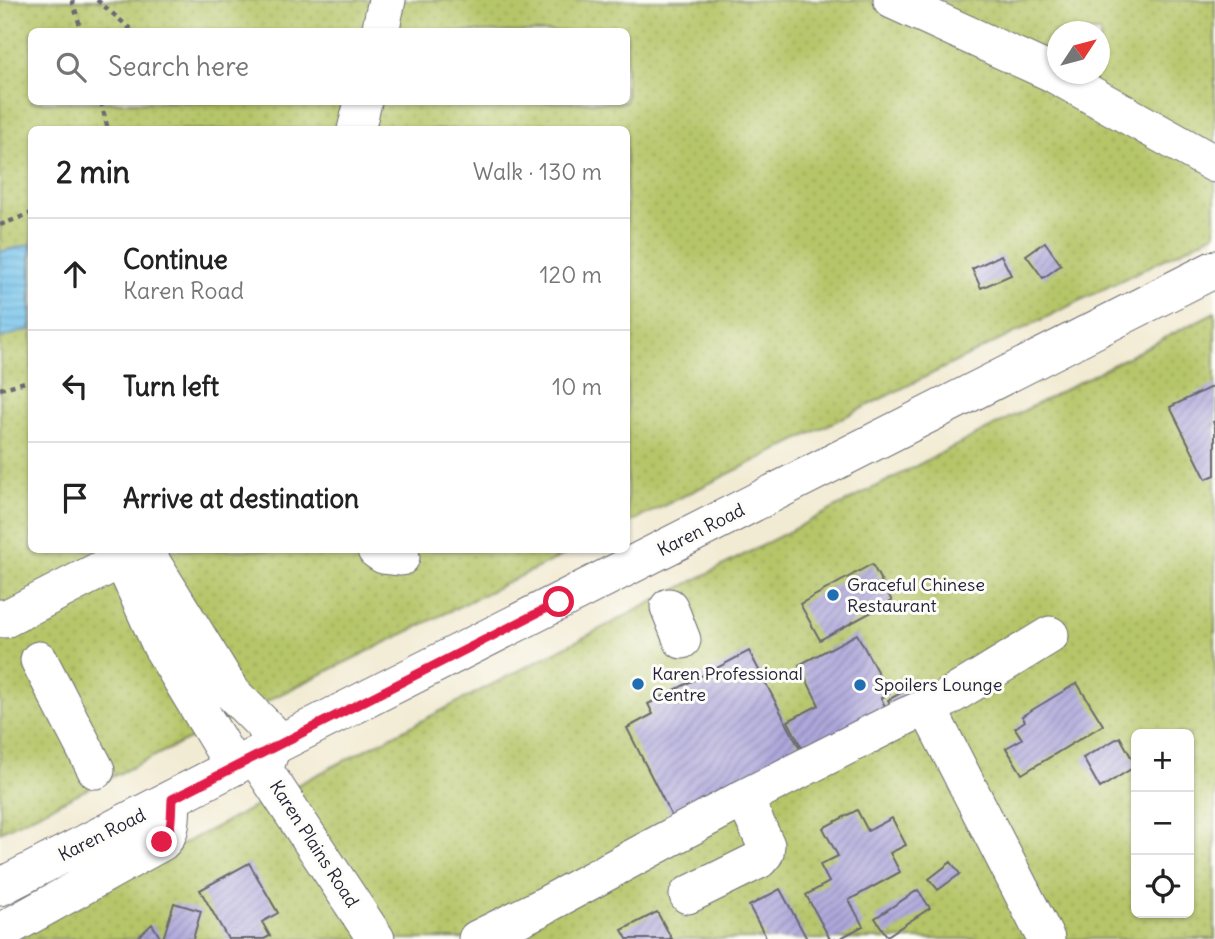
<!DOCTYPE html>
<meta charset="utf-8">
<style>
:root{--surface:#fff;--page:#f6f6f6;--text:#222;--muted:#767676;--line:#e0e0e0}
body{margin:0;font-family:Delius,sans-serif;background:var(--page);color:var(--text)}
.controls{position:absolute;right:21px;bottom:21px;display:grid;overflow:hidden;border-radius:10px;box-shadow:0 2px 5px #0004}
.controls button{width:63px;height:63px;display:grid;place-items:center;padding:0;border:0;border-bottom:2px solid var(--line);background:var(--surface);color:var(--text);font:35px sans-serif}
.compass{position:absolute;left:1047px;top:21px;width:63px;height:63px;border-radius:50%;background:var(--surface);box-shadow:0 2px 5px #0004;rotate:54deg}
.stop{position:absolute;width:21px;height:21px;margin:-16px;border:5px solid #e11d48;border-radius:50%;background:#fff}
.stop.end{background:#e11d48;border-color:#fff;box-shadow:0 2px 7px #0008}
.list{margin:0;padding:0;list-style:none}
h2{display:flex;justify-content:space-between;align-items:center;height:91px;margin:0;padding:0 28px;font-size:30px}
h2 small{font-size:23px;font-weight:400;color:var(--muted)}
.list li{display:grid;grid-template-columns:46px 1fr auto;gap:21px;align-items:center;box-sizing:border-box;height:112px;padding:0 28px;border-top:2px solid var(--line)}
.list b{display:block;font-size:26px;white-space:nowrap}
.list p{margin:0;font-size:23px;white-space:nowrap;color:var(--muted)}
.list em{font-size:23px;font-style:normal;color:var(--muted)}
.icon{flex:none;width:38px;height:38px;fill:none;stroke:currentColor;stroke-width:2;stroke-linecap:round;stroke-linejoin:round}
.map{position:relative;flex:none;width:1215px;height:939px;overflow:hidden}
.search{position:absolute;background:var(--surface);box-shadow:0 2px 5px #0004;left:28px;top:28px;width:602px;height:77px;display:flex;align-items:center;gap:18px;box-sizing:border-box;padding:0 24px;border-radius:10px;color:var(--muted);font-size:26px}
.panel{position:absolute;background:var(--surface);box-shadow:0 2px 5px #0004;left:28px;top:126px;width:602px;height:427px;border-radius:10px}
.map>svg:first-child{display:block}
.garden{fill:url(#garden-dots);stroke:#6c7451;stroke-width:2;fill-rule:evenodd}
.water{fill:url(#water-rules);stroke:#487192;stroke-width:2}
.building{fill:url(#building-hatch)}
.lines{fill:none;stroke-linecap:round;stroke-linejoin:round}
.minor-casing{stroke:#6b6870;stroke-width:39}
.path{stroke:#6b6870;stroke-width:4.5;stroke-dasharray:5 5;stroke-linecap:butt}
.minor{stroke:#fff;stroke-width:37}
.route{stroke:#e11d48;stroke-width:9}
.poi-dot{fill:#1f6fb2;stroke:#fdfcf7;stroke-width:2.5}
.labels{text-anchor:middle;stroke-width:6;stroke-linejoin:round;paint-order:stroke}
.street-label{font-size:18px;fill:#22223b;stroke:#fdfcf7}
.poi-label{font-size:18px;fill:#22223b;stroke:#fdfcf7;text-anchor:start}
</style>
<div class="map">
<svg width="1215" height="939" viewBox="0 0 1215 939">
<defs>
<pattern id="garden-dots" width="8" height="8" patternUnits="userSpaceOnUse" patternTransform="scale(1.75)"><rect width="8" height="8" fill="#b5c567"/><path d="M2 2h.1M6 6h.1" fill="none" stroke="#9ba95a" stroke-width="1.8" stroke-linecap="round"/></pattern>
<pattern id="water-rules" width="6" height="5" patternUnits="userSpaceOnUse" patternTransform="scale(1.75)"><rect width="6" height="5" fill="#6ec0ea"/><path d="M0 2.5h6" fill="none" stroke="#5a9cbf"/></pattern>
<pattern id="building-hatch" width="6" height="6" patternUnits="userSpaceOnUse" patternTransform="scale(1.75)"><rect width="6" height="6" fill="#aea7db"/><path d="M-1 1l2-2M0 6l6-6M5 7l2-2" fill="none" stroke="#8d88b3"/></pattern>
</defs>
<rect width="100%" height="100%" fill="#fdfcf7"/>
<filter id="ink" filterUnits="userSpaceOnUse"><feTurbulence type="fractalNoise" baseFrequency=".0143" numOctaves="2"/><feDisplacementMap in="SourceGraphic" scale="14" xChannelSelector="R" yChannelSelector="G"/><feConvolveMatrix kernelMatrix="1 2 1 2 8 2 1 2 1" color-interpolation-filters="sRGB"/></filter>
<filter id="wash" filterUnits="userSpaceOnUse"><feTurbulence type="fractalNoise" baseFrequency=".00686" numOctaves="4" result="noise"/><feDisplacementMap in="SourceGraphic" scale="28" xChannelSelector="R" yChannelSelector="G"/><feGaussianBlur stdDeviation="1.57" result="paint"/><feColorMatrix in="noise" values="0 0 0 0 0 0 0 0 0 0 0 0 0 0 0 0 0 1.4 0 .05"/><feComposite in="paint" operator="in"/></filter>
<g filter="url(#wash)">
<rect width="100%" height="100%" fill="#f2ebd3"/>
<path class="garden" d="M0 0H1215V234L627 524 626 130H32V550H574L0 832ZM32 32H626V102H32ZM1058 32H1100V74H1058Z
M1215 312V939H0V938ZM1136 734H1189V913H1136Z"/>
<path class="water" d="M31 244V329L0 338V252Z"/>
<g id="blocks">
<path class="building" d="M1045 242 1061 265 1043 278 1026 255Z
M1001 255 1011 275 981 288 972 269Z
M1215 385V421L1213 422 1215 427V475L1206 479 1170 407Z
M872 564 892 601 820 640 800 604Z
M857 634 889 694 881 698 891 719 809 762 788 721 819 705 799 665Z
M749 651 802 753 673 819 627 728 653 714 648 704Z
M1077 683 1103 725 1022 774 1006 748 1022 739 1015 728 1025 721 1022 716Z
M917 684 925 699 896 715 888 700Z
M1120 737 1136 766 1100 788 1083 758Z
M857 810 868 831 892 818 906 845 890 853 900 872 849 900 863 926 839 939H830L806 895 829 882 820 865 838 856 823 828Z
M951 862 960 874 938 890 929 879Z
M249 863 278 913 262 922 270 936 264 939H228L200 890Z
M780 889 807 939H767L749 906Z
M918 890 930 908 887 936 875 918Z
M174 903 201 911 193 939H163Z
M657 912 672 939H627L622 930Z
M152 924 161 939H136Z"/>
</g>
</g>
<g filter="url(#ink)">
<use href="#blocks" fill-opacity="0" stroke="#6b6870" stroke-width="2"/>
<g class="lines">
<g class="minor-casing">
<path id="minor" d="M892 0 1052 73 1215 164
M380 32 387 0
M356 130 363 102
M376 550 383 555 401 557
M148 556 232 693 281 742
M125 566 161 646 234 767
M669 607 682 640
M0 618 5 619 116 562
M39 660 96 770
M927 707 1046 939
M272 747 264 770 376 939
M0 887 272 747 1215 269
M688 895 759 860 765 853 766 845 744 798
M0 932 162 842C173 833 171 813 172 799
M477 939 540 908 744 798 906 716 944 700 1050 635"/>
</g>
<path class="path" d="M72 0 82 32
M97 0 134 32
M101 102 108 130
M0 225 32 213
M0 389 32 380"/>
<use href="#minor" class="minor"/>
</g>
</g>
<g class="lines" filter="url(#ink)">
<path class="route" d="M162 842C173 833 171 813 172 799L559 602"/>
</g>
<g class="poi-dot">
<circle cx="833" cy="595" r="7"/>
<circle cx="638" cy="684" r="7"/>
<circle cx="860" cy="685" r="7"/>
</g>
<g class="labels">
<g class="street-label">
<text transform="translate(701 530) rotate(-27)" y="6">Karen Road</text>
<text transform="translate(102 835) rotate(-27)" y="6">Karen Road</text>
<text transform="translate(314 844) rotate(57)" y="6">Karen Plains Road</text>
</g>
<g class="poi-label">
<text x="847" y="591">Graceful Chinese<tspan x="847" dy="21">Restaurant</tspan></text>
<text x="652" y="680">Karen Professional<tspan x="652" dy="21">Centre</tspan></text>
<text x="874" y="691">Spoilers Lounge</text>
</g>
</g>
</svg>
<div class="controls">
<button>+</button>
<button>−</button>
<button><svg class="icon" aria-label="locate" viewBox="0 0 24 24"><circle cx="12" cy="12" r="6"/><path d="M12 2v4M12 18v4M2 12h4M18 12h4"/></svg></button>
</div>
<svg class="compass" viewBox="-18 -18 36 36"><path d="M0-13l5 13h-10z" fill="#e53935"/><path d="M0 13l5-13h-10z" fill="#767676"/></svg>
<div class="stop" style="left:559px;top:602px"></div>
<div class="stop end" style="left:162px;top:842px"></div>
<div class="search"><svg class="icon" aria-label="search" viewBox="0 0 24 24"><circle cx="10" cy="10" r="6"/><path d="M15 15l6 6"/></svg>Search here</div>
<section class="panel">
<h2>2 min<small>Walk · 130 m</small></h2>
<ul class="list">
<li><svg class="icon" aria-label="ahead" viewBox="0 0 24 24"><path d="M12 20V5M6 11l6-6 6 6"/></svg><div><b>Continue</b><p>Karen Road</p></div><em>120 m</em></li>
<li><svg class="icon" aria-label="left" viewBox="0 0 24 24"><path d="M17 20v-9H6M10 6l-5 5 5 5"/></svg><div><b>Turn left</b></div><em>10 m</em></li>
<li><svg class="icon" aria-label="arrive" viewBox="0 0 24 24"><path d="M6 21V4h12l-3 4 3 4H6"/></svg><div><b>Arrive at destination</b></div></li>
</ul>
</section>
</div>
